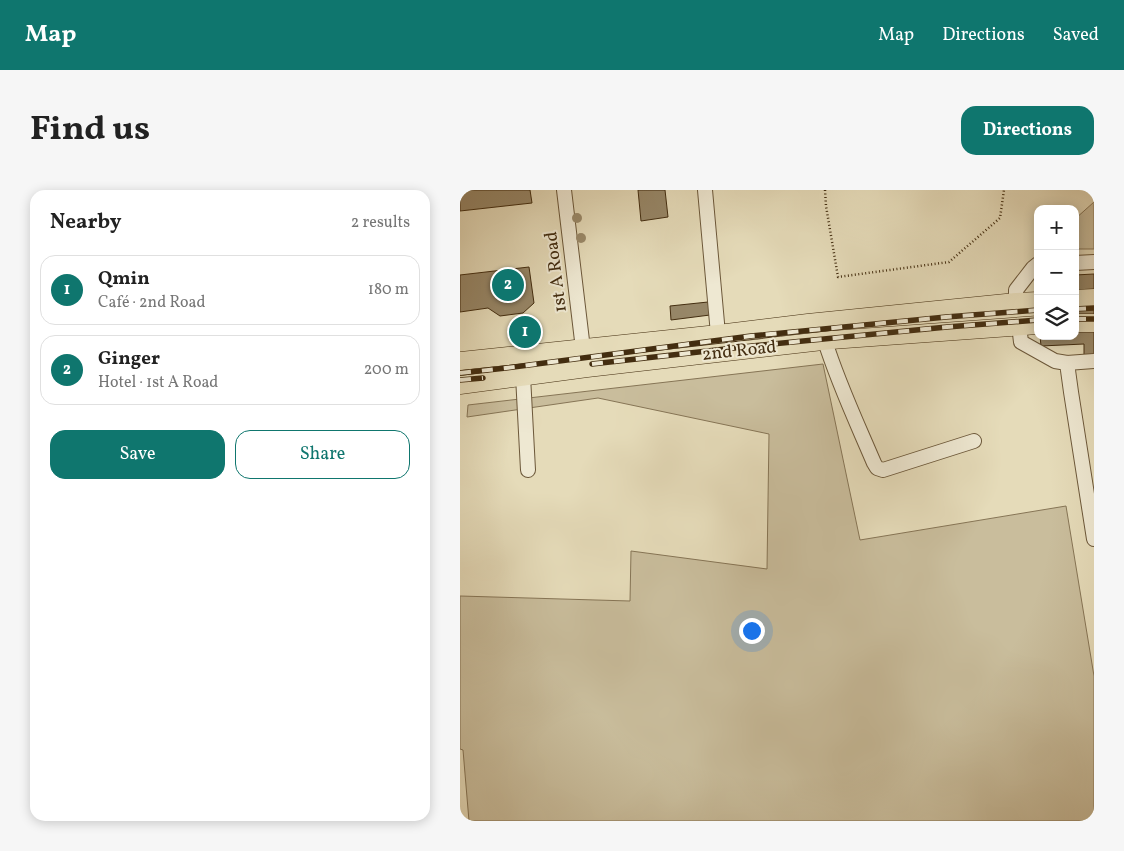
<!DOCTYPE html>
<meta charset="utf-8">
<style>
:root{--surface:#fff;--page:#f6f6f6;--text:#222;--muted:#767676;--line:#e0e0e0;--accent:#0f766e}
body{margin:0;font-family:Vollkorn,serif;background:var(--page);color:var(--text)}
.controls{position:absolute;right:15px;top:15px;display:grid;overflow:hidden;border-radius:10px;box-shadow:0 2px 12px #0003}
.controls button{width:45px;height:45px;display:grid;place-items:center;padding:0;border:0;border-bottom:1px solid var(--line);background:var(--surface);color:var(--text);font:25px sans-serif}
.you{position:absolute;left:291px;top:440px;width:18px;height:18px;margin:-12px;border:4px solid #fff;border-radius:50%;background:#1a73e8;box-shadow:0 0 0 8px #1a73e833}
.badge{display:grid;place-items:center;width:32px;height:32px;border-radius:50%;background:var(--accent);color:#fff;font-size:16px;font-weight:700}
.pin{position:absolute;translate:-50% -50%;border:2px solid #fff;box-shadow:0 1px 5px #0006}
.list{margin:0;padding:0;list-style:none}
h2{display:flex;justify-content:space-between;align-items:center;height:65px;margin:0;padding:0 20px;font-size:21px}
h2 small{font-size:16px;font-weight:400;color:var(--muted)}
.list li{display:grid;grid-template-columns:32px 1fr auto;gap:15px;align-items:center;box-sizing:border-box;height:70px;margin:0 10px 10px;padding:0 10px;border:1px solid var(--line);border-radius:15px}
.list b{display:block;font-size:19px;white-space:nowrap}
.list p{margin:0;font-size:16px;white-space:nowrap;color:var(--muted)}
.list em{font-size:16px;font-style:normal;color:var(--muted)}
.actions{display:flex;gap:10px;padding:15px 20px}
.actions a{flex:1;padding:11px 0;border:1px solid var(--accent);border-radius:15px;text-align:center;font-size:18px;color:var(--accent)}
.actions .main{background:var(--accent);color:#fff}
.icon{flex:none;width:28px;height:28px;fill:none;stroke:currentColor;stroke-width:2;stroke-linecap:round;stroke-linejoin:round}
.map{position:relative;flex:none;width:634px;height:631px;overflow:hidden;border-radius:15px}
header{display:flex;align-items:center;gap:30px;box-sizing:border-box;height:70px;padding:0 25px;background:var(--accent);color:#fff}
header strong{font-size:24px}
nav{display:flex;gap:28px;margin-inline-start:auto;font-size:18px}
.intro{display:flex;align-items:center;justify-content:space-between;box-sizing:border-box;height:120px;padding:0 30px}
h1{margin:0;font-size:35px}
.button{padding:12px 22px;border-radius:15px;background:var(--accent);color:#fff;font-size:18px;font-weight:700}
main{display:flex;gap:30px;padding:0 30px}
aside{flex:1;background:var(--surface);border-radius:15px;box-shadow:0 2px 12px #0003}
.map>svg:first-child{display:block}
.green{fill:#c9bd9c;stroke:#867556}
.building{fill:#978768;stroke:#432d10}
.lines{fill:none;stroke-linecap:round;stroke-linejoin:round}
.minor-casing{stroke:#6c583a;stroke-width:16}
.major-casing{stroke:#432d10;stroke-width:19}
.path{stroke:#432d10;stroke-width:2.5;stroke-dasharray:1 2.5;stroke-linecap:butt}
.minor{stroke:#eee8d2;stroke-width:14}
.major{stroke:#e5dbb9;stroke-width:18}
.rail-casing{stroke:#432d10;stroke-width:5.5}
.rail{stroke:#eee8d2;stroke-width:4;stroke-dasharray:11;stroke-linecap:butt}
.tree{fill:#9b8b6b}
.labels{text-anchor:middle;stroke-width:4;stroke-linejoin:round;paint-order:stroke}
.street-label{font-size:18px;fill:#432d10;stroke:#eee8d2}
</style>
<header>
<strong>Map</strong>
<nav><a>Map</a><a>Directions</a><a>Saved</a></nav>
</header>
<div class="intro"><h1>Find us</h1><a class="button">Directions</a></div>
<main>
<aside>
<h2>Nearby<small>2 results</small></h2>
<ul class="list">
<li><span class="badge">1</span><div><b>Qmin</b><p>Café · 2nd Road</p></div><em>180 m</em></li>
<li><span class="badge">2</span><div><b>Ginger</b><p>Hotel · 1st A Road</p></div><em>200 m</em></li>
</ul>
<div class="actions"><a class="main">Save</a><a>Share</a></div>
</aside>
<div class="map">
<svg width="634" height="631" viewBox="0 0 634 631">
<rect width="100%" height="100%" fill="#e5dbb9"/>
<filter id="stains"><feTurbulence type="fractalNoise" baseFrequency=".004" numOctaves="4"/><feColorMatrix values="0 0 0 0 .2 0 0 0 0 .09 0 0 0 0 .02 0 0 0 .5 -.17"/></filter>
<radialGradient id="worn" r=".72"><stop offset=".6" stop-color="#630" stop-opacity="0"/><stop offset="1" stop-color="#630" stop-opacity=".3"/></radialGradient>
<path class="green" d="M634 12V59H615V29Z
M363 174 400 350 606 316 634 486V631H9L3 560 0 559V406L170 411 171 361 307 379 309 244 138 208 7 227 8 215Z"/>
<path class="building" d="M0 0H70L72 13 0 21Z
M178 0H205L208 27 181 31Z
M69 77 74 113 63 123 40 126 28 118 0 122V85Z
M634 84V166L624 167V154L581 156 580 146H615V85Z
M248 112 250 125 211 130 210 116Z"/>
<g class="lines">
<g class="minor-casing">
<path id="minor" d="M104 0 123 159
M245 0 258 144
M615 73 634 72
M556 112V100L573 78 578 74
M559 135 561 152 595 171 607 173 634 171
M365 151C378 193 397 233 414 273L417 278 423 280 514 251
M607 173 611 202 634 349
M63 186 68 280"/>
</g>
<g class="major-casing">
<path id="major" d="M615 109 634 108
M615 133H634
M0 171 258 144 348 133 556 112 578 111
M0 195 127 178 371 150 578 135"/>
</g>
<path class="path" d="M365 0 366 16 378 87 489 72 540 28 544 0"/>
<use href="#minor" class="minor"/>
<use href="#major" class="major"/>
<g class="rail-casing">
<path id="rail" d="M615 119 634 118
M615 129H634
M132 174 292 156 487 137 578 130
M0 183 46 178 291 146 486 127 578 120
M0 190 23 188"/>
</g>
<use href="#rail" class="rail"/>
</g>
<g class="tree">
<circle cx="117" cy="28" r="5"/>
<circle cx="121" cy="48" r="5"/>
</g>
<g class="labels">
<g class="street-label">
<text transform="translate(95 82) rotate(-97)" y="6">1st A Road</text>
<text transform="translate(279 160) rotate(-6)" y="6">2nd Road</text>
</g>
</g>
<rect width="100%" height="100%" filter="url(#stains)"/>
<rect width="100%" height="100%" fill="url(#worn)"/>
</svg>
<div class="controls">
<button>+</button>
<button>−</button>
<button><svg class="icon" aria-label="layers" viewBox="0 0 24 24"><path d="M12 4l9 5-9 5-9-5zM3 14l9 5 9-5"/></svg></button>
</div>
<div class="you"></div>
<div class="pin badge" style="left:65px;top:142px">1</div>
<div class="pin badge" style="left:48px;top:95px">2</div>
</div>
</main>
